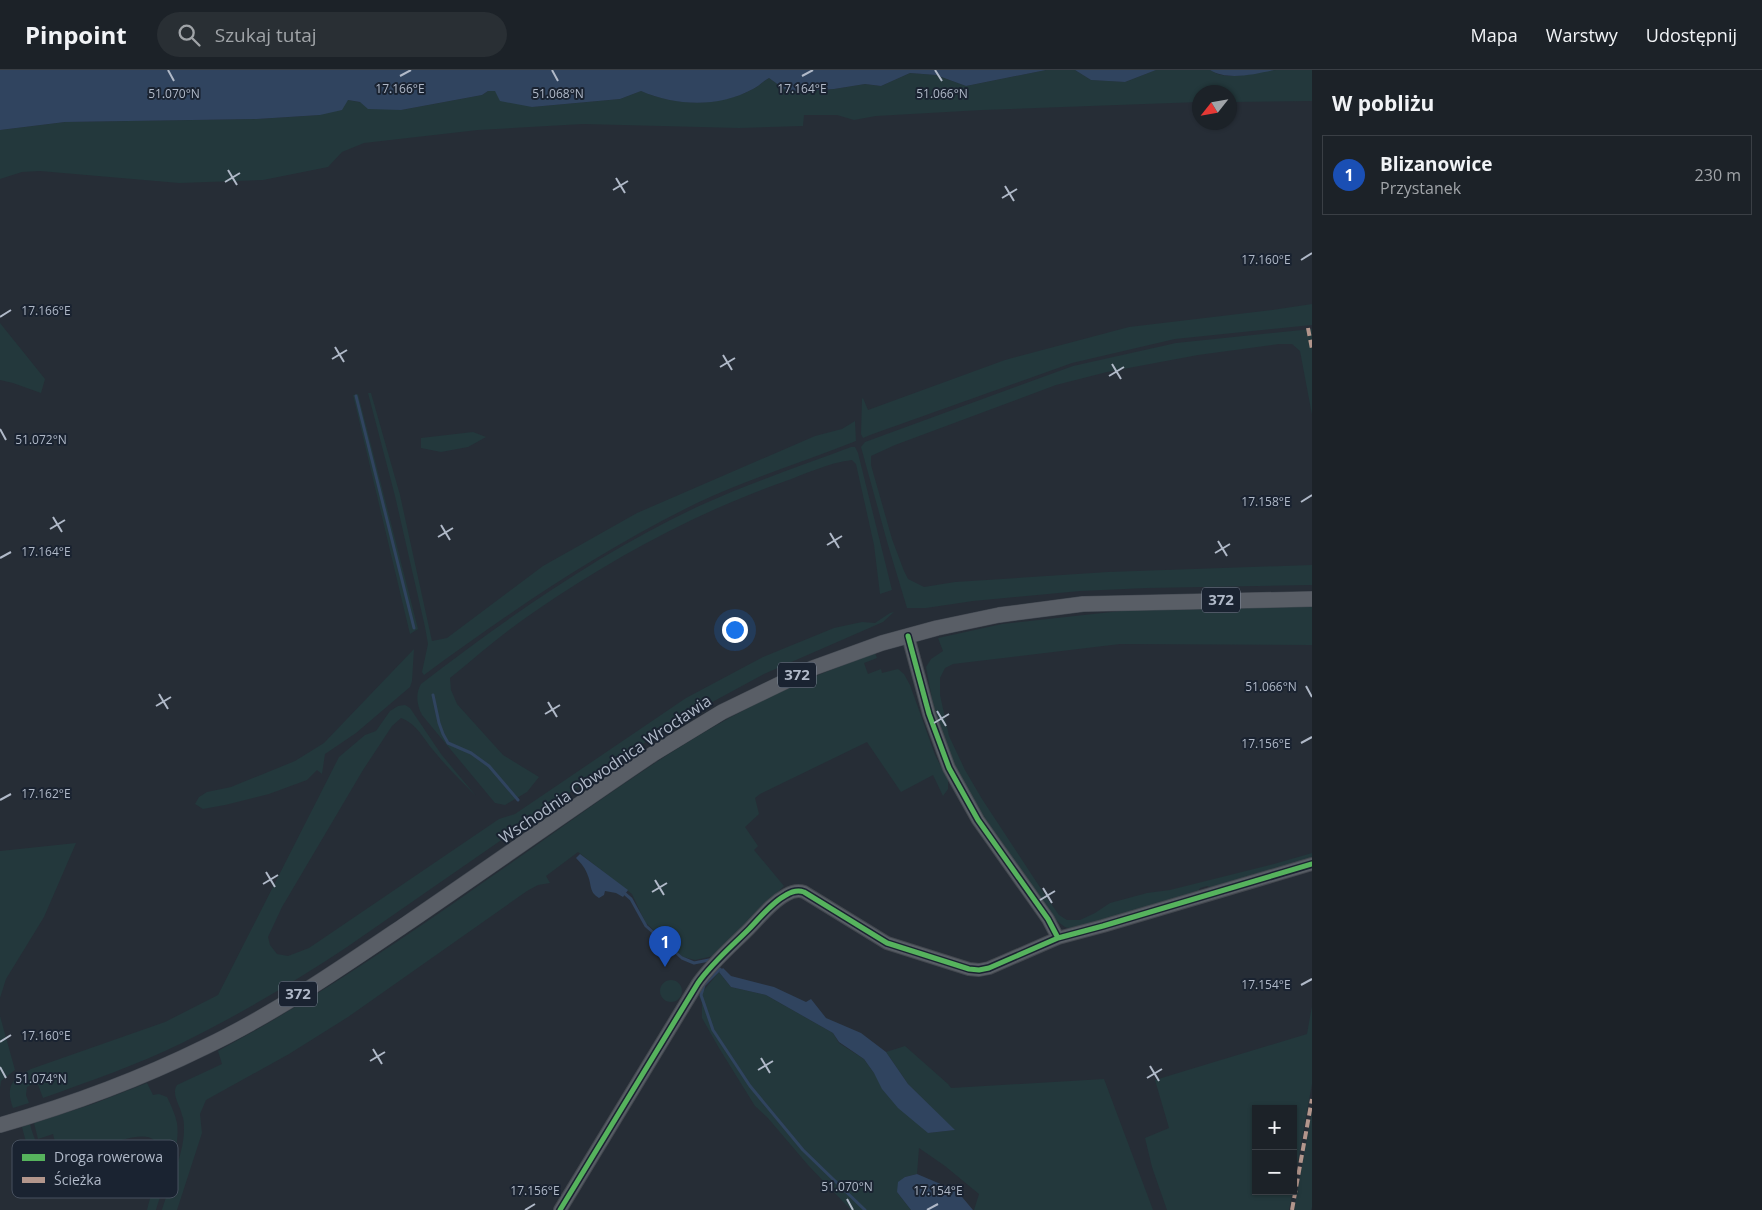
<!DOCTYPE html>
<html lang="pl">
<meta charset="utf-8">
<style>
:root{--surface:#1c2228;--page:#292f34;--text:#f1f3f6;--muted:#a0a4a8;--line:#3a3f45;--accent:#808895}
body{margin:0;font-family:"Open Sans",sans-serif;background:var(--page);color:var(--text)}
.controls{position:absolute;right:15px;bottom:15px;display:grid;overflow:hidden;border-radius:0px;box-shadow:0 1px 4px #0004}
.controls button{width:45px;height:45px;display:grid;place-items:center;padding:0;border:0;border-bottom:1px solid var(--line);background:var(--surface);color:var(--text);font:25px sans-serif}
.compass{position:absolute;left:1192px;top:15px;width:45px;height:45px;border-radius:50%;background:var(--surface);box-shadow:0 1px 4px #0004;rotate:239deg}
.you{position:absolute;left:734px;top:559px;width:18px;height:18px;margin:-12px;border:4px solid #fff;border-radius:50%;background:#1a73e8;box-shadow:0 0 0 8px #1a73e833}
.badge{display:grid;place-items:center;width:32px;height:32px;border-radius:50%;background:var(--accent);color:#fff;font-size:16px;font-weight:700}
.pin{position:absolute;translate:-50% -41px;filter:drop-shadow(0 1px 2px #0008)}
.pin::after{content:'';position:absolute;top:26px;width:18px;height:15px;background:inherit;clip-path:polygon(0 0,100% 0,50% 100%)}
.list{margin:0;padding:0;list-style:none}
h2{display:flex;justify-content:space-between;align-items:center;height:65px;margin:0;padding:0 20px;font-size:21px}
h2 small{font-size:16px;font-weight:400;color:var(--muted)}
.list li{display:grid;grid-template-columns:32px 1fr auto;gap:15px;align-items:center;box-sizing:border-box;height:80px;margin:0 10px 10px;padding:0 10px;border:1px solid var(--line);border-radius:0px}
.list b{display:block;font-size:19px;white-space:nowrap}
.list p{margin:0;font-size:16px;white-space:nowrap;color:var(--muted)}
.list em{font-size:16px;font-style:normal;color:var(--muted)}
.icon{flex:none;width:28px;height:28px;fill:none;stroke:currentColor;stroke-width:2;stroke-linecap:round;stroke-linejoin:round}
.map{position:relative;flex:none;width:1312px;height:1140px;overflow:hidden}
header{display:flex;align-items:center;gap:30px;box-sizing:border-box;height:70px;padding:0 25px;background:var(--surface);border-bottom:1px solid var(--line)}
header strong{font-size:24px}
nav{display:flex;gap:28px;margin-inline-start:auto;font-size:18px}
.search{width:350px;height:45px;background:var(--page);display:flex;align-items:center;gap:12px;box-sizing:border-box;padding:0 18px;border-radius:28px;color:var(--muted);font-size:19px}
main{display:flex}
aside{flex:1;background:var(--surface)}
.map>svg:first-child{display:block}
.green{fill:#23383c}
.water{fill:#30445f}
.lines{fill:none;stroke-linecap:round;stroke-linejoin:round}
.stream{stroke:#30445f;stroke-width:3}
.minor-casing{stroke:#43484f;stroke-width:14}
.major-casing{stroke:#444a53;stroke-width:16}
.minor{stroke:#575c64;stroke-width:12}
.major{stroke:#595e66;stroke-width:15}
.quiet{stroke:#b2968c;stroke-width:4;stroke-dasharray:8 4;stroke-linecap:butt}
.cycleway-casing{stroke:#1a2331;stroke-width:8}
.cycleway{stroke:#56b35d;stroke-width:5}
.ticks{fill:none;stroke:#b0b9c8;stroke-width:2}
.labels{text-anchor:middle;stroke-width:4;stroke-linejoin:round;paint-order:stroke}
.shield{fill:#1a2331;stroke:#838c9b;stroke-width:1}
.shield-label{font-size:15px;font-weight:bold;fill:#b0b9c8}
.street-label{font-size:16px;fill:#b0b9c8;stroke:#1a2331}
.key{fill:#1a2331;stroke:#47505e;stroke-width:1}
.key-label{font-size:14px;fill:#b0b9c8}
.ticks-label{font-size:12px;text-anchor:middle;fill:#b0b9c8;stroke:#1a2331;stroke-width:4;stroke-linejoin:round;paint-order:stroke}
</style>
<header>
<strong>Pinpoint</strong>
<div class="search"><svg class="icon" aria-label="search" viewBox="0 0 24 24"><circle cx="10" cy="10" r="6"/><path d="M15 15l6 6"/></svg>Szukaj tutaj</div>
<nav><a>Mapa</a><a>Warstwy</a><a>Udostępnij</a></nav>
</header>
<main>
<div class="map">
<svg width="1312" height="1140" viewBox="0 0 1312 1140">
<rect width="100%" height="100%" fill="#262d36"/>
<path class="green" d="M1046 0H1075L1091 10 1125 12 1156 0H1210C1229 13 1255 1 1276 0 1288 0 1300 0 1312 0V31L1230 32V22H1200L1199 32 982 40 876 46 854 50 837 45H804L803 56 739 58 583 54 478 60 364 73 342 82 328 97 263 110 179 113 40 101 22 102 0 109V60L65 52 257 49 320 45 348 30 401 40 482 25 488 21H495L532 37 620 29 641 21C676 36 719 37 753 19 759 16 763 11 769 8L787 21H807L834 19 865 14 881 16 910 3 936 5 966 16Z
M1312 234V255L1175 269 1072 293 870 365 863 368 861 364 862 329 863 328 868 340 1005 290 1129 257 1272 240Z
M0 253 45 309 41 323 13 313 0 310Z
M1312 259V345L1300 281 1292 274H1279L1198 285 1107 302 1056 315 895 375 871 386V395L892 469 904 501 908 509 924 517 955 512 1108 502 1312 495V515L1147 518 1080 521 973 531 926 538H907L888 475 861 377 865 372 1073 296 1176 273Z
M368 323H371L400 425 432 571 447 568 543 496 637 443 815 366 842 359 855 351 856 371C803 392 748 409 697 433 599 481 511 541 424 605L422 602 428 574 425 557 395 426Z
M358 324 418 559 410 564 353 325Z
M473 362 486 367 468 377 441 382 421 378V368Z
M851 377H855L858 383 892 520 880 524 874 475 856 394 852 390C827 393 806 404 783 412 695 443 611 489 534 542 504 562 477 586 450 608L451 620 457 634 503 685 539 707 527 722 505 735 495 733 422 645C417 635 415 624 421 614 508 547 599 483 699 436 749 413 801 396 851 377Z
M1312 534V575L1120 574 953 594 945 598 940 608V625L949 666 965 700 982 729 1047 828 1059 845 1067 850H1080L1095 843 1110 833 1147 823 1170 820 1274 794 1312 783V788L1212 818 1207 816 1200 818 1198 822 1074 859C1066 859 1062 855 1056 850L969 725 949 687 933 634 926 597 931 589 943 581 938 568 1002 554 1157 537Z
M894 542 883 552 764 604 681 649 588 710 347 877C294 912 239 945 182 973 137 995 90 1011 43 1028L37 1012 27 1017 26 1025 29 1033 13 1038C5 1016 12 1009 31 999L165 952 218 925 339 687 365 665 376 661 390 641 398 636 405 635 410 638 441 684 476 726C461 711 446 696 433 680 423 668 417 654 401 648L392 656 363 700 282 837 268 867 270 875 277 884 288 886 309 878 499 749 515 744 686 628 763 587 834 558 862 552 875 553 890 543Z
M414 579 412 611 410 617 356 663 325 684 322 704 317 700 307 710 269 724 225 735 203 739 195 734 199 727 207 722 231 717 295 691 324 673Z
M875 583 877 588 864 593 868 604 881 599 882 603 898 599 904 604 910 615 935 685 948 710V719L943 726 933 705 901 722 867 672 760 724 755 728 759 744 745 757 758 776 754 780 784 816 713 886 695 890 683 887 645 852 632 824 578 782 546 806 550 813 538 815 527 821 348 947 289 984 206 1030 200 1044 202 1063 177 1140H162C169 1117 184 1083 184 1060 184 1055 184 1049 182 1045 180 1035 171 1024 177 1015L222 994 218 981C325 924 424 854 524 784 598 732 673 676 754 635 793 615 834 598 875 583Z
M76 773 44 847 6 909 0 928V781Z
M719 902 731 917 766 925 833 963 839 973 864 989 874 1003 928 1063 954 1060 908 1014 886 982 905 976 948 1014 951 1018 1104 1009 1153 1140H974L979 1124 945 1096 919 1078 917 1104 905 1107 897 1122 911 1140H851L808 1095 767 1047 755 1036 719 978 702 948V933L699 926Z
M660 921a11 11 0 1 1 22 0a11 11 0 1 1-22 0Z
M1312 936V1014L1293 1118V1039H1256V1121H1293L1289 1140H1167L1152 1097 1145 1068 1169 1058 1155 1010 1307 964Z
M0 946 15 1000 1 1011 0 1018Z
M147 1013 153 1025 159 1024 167 1027C171 1035 175 1044 177 1053 181 1081 164 1113 156 1140H147C151 1123 160 1102 159 1084 159 1079 158 1073 154 1070 138 1056 76 1089 56 1094 51 1095 43 1094 38 1091 28 1084 25 1068 22 1057L30 1054C33 1066 40 1088 56 1086L58 1084 53 1064 38 1069 34 1053 93 1034Z
M1312 1040V1137L1311 1140H1294Z"/>
<path class="water" d="M0 0H1046L966 16 936 5 910 3 881 16 865 14 834 19 807 21H787L769 8C763 11 759 16 753 19 718 38 676 36 641 21L620 29 532 37 500 31 495 21H488L482 25 401 40 368 39 360 32 348 30 342 40 320 45 257 49 65 52 0 60Z
M1075 0H1156L1125 12 1091 10Z
M1210 0H1274C1255 4 1227 11 1210 0Z
M580 784 628 820 623 827 616 823 605 821 604 825 599 828C589 822 592 816 588 806 586 799 581 793 576 788Z
M723 898 731 906 774 917 806 932 811 929 826 948 861 963 886 982 908 1014 955 1060 928 1063 898 1038 882 1019 874 1003 864 989 839 972 833 963 766 925 731 917 719 902Z
M917 1104 957 1121 973 1140H911L897 1122 898 1112 905 1107Z"/>
<g class="lines">
<path class="stream" d="M356 326 414 558
M433 625 439 653 443 664 448 673 471 683 489 696 518 730
M623 822 631 829 646 856 682 888 694 893 709 890
M724 903 720 899 704 915 701 925 713 960 750 1016 803 1080 865 1140"/>
<g class="minor-casing">
<path id="minor" d="M908 566 929 644 949 698 978 750 1048 849 1058 868
M560 1140 698 913C712 893 731 877 749 859 760 848 771 833 786 825 791 822 798 820 804 822L887 873 969 899 979 900 989 898 1058 868 1103 856 1312 794"/>
</g>
<g class="major-casing">
<path id="major" d="M0 1055C70 1035 140 1009 205 977 276 943 341 898 406 854 488 798 570 740 653 684L722 642 813 598 882 573 937 558 999 545 1083 534 1312 529"/>
</g>
<use href="#minor" class="minor"/>
<use href="#major" class="major"/>
<path class="quiet" d="M1308 258 1312 279
M1292 1140 1312 1029"/>
<g class="cycleway-casing">
<path id="cycleway" d="M908 566 929 644 949 698 978 750 1048 849 1058 868
M560 1140 698 913C712 893 731 877 749 859 760 848 771 833 786 825 791 822 798 820 804 822L887 873 969 899 979 900 989 898 1058 868 1103 856 1312 794"/>
</g>
<use href="#cycleway" class="cycleway"/>
</g>
<path class="ticks" d="M168 0 174 11M552 0 558 11M935 0 942 11M400 6 411 0M802 6 813 0M228 100 237 115M616 108 625 123M225 112 240 103M1005 116 1014 131M613 120 628 111M1002 128 1017 119M1301 190 1312 183M0 247 11 240M335 277 344 292M723 285 732 300M332 289 347 280M1112 294 1121 309M720 297 735 288M1109 306 1124 297M0 359 6 370M1301 432 1312 425M53 447 62 462M441 455 450 470M50 459 65 450M830 463 839 478M438 467 453 458M1218 471 1227 486M827 475 842 466M1215 483 1230 474M0 488 11 482M1306 616 1312 627M159 624 168 639M548 632 557 647M156 636 171 627M937 641 946 656M545 644 560 635M934 653 949 644M1301 673 1312 667M0 730 11 724M266 802 275 817M655 810 664 825M263 814 278 805M1043 818 1052 833M652 822 667 813M1040 830 1055 821M1301 915 1312 909M0 972 11 965M373 979 382 994M761 988 770 1003M370 991 385 982M1150 996 1159 1011M0 997 6 1008M758 1000 773 991M1147 1008 1162 999M847 1129 853 1140M525 1140 535 1134M927 1140 938 1134"/>
<g class="labels">
<g class="shield">
<rect x="1202" y="517.5" width="38" height="25" rx="4"/>
<rect x="778" y="592.5" width="38" height="25" rx="4"/>
<rect x="279" y="911.5" width="38" height="25" rx="4"/>
</g>
<g class="shield-label">
<text x="1221" y="535">372</text>
<text x="797" y="610">372</text>
<text x="298" y="929">372</text>
</g>
<g class="street-label">
<text transform="translate(605 699) rotate(-34)" y="6">Wschodnia Obwodnica Wrocławia</text>
</g>
</g>
<rect x="12" y="1070" width="166" height="58" rx="8" class="key"/>
<rect x="22" y="1084" width="23" height="7" fill="#56b35d"/>
<rect x="22" y="1107" width="23" height="6" fill="#b2968c"/>
<g class="key-label">
<text x="54" y="1092">Droga rowerowa</text>
<text x="54" y="1115">Ścieżka</text>
</g>
<g class="ticks-label">
<text x="400" y="23">17.166°E</text>
<text x="802" y="23">17.164°E</text>
<text x="942" y="28">51.066°N</text>
<text x="174" y="28">51.070°N</text>
<text x="558" y="28">51.068°N</text>
<text x="1266" y="194">17.160°E</text>
<text x="46" y="245">17.166°E</text>
<text x="41" y="374">51.072°N</text>
<text x="1266" y="436">17.158°E</text>
<text x="46" y="486">17.164°E</text>
<text x="1271" y="621">51.066°N</text>
<text x="1266" y="678">17.156°E</text>
<text x="46" y="728">17.162°E</text>
<text x="1266" y="919">17.154°E</text>
<text x="46" y="970">17.160°E</text>
<text x="41" y="1013">51.074°N</text>
<text x="847" y="1121">51.070°N</text>
<text x="535" y="1125">17.156°E</text>
<text x="938" y="1125">17.154°E</text>
</g>
</svg>
<div class="controls">
<button>+</button>
<button>−</button>
</div>
<svg class="compass" viewBox="-18 -18 36 36"><path d="M0-13l5 13h-10z" fill="#e53935"/><path d="M0 13l5-13h-10z" fill="#a0a4a8"/></svg>
<div class="you"></div>
<div class="pin badge" style="left:665px;top:897px;background:#1a4fb4">1</div>
</div>
<aside>
<h2>W pobliżu<small></small></h2>
<ul class="list">
<li><span class="badge" style="background:#1a4fb4">1</span><div><b>Blizanowice</b><p>Przystanek</p></div><em>230 m</em></li>
</ul>
</aside>
</main>
